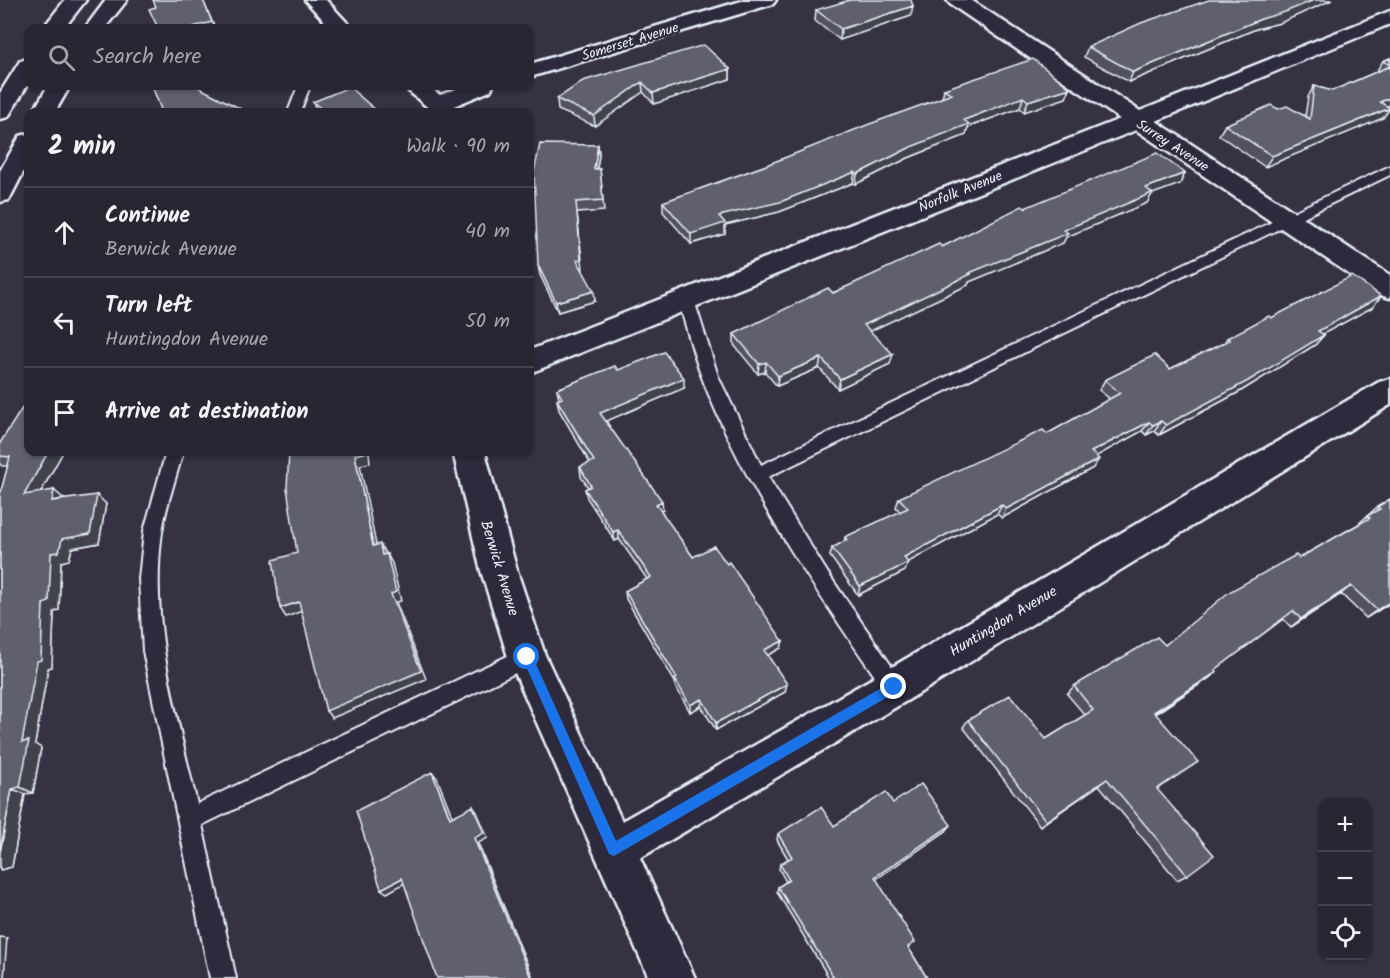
<!DOCTYPE html>
<meta charset="utf-8">
<style>
:root{--surface:#282633;--page:#302e3b;--text:#f1f3f6;--muted:#a5a5ac;--line:#44434e}
body{margin:0;font-family:Kalam,sans-serif;background:var(--page);color:var(--text)}
.controls{position:absolute;right:18px;bottom:18px;display:grid;overflow:hidden;border-radius:12px;box-shadow:0 2px 4px #0004}
.controls button{width:54px;height:54px;display:grid;place-items:center;padding:0;border:0;border-bottom:2px solid var(--line);background:var(--surface);color:var(--text);font:30px sans-serif}
.stop{position:absolute;width:18px;height:18px;margin:-14px;border:4px solid #1a73e8;border-radius:50%;background:#fff}
.stop.end{background:#1a73e8;border-color:#fff;box-shadow:0 2px 6px #0008}
.list{margin:0;padding:0;list-style:none}
h2{display:flex;justify-content:space-between;align-items:center;height:78px;margin:0;padding:0 24px;font-size:26px}
h2 small{font-size:20px;font-weight:400;color:var(--muted)}
.list li{display:grid;grid-template-columns:39px 1fr auto;gap:18px;align-items:center;box-sizing:border-box;height:90px;padding:0 24px;border-top:2px solid var(--line)}
.list b{display:block;font-size:22px;white-space:nowrap}
.list p{margin:0;font-size:20px;white-space:nowrap;color:var(--muted)}
.list em{font-size:20px;font-style:normal;color:var(--muted)}
.icon{flex:none;width:33px;height:33px;fill:none;stroke:currentColor;stroke-width:2;stroke-linecap:round;stroke-linejoin:round}
.map{position:relative;flex:none;width:1390px;height:978px;overflow:hidden}
.search{position:absolute;background:var(--surface);box-shadow:0 2px 4px #0004;left:24px;top:24px;width:510px;height:66px;display:flex;align-items:center;gap:15px;box-sizing:border-box;padding:0 21px;border-radius:12px;color:var(--muted);font-size:22px}
.panel{position:absolute;background:var(--surface);box-shadow:0 2px 4px #0004;left:24px;top:108px;width:510px;height:348px;border-radius:12px}
.map>svg:first-child{display:block}
.lines{fill:none;stroke-linecap:round;stroke-linejoin:round}
.lane-casing{stroke:#e8f1f8;stroke-width:4}
.street-casing{stroke:#e8f1f8;stroke-width:5}
.secondary-casing{stroke:#e8f1f8;stroke-width:5}
.lane{fill:#2f2a3d;fill-rule:evenodd}
.street{fill:#2f2a3d;fill-rule:evenodd}
.secondary{fill:#2f2a3d;fill-rule:evenodd}
.wall{fill:#53515f;stroke:#e8f1f8;stroke-width:1.5}
.shaded-wall{fill:#43424d;stroke:#e8f1f8;stroke-width:1.5}
.building{fill:#605e6e;stroke:#e8f1f8;stroke-width:1.5}
.route{fill:#1a73e8}
.labels{text-anchor:middle;stroke-width:4.5;stroke-linejoin:round;paint-order:stroke}
.far-street-label{font-size:14px;fill:#e8f1f8;stroke:#2f2a3d}
.street-label{font-size:15px;fill:#e8f1f8;stroke:#2f2a3d}
</style>
<div class="map">
<svg width="1390" height="978" viewBox="0 0 1390 978">
<rect width="100%" height="100%" fill="#363244"/>
<filter id="ink" filterUnits="userSpaceOnUse"><feTurbulence type="fractalNoise" baseFrequency=".0167" numOctaves="2"/><feDisplacementMap in="SourceGraphic" scale="12" xChannelSelector="R" yChannelSelector="G"/><feConvolveMatrix kernelMatrix="1 2 1 2 8 2 1 2 1" color-interpolation-filters="sRGB"/></filter>
<g filter="url(#ink)">
<g class="lines">
<g class="lane-casing">
<path id="lane" d="M298 86H310L300 112H288Z
M1390 166V175L768 477 827 572 901 680 904 687 901 694 894 697 887 694C817 592 745 490 701 375 692 350 686 325 678 300L681 296H691L694 300 718 376 761 465Z
M166 452H183C176 478 166 505 162 532 149 624 177 715 197 804L520 650 527 648 534 650 537 657 534 664 202 825 236 978H210L143 651 139 579 144 531Z"/>
</g>
<g class="street-casing">
<path id="street" d="M305 0H326L352 28H331Z
M745 0H776L773 4 530 77V64Z
M947 0H971L1140 111 1390 11V24L1156 121 1390 275V298L1380 295 1136 130 530 373V350L1120 119 950 4Z
M403 86H427L440 95 464 86H493L490 91 454 106 458 112H433Z
M1390 379V405L908 700 640 858 695 978H649L508 657 481 571 453 452H485L517 571 545 655 622 821 880 674 1379 382Z"/>
</g>
<g class="secondary-casing">
<path id="secondary" d="M65 0H86L64 28H43Z
M106 0H127L105 28H85Z
M28 59V84L8 117 0 119V93L20 61Z
M48 86H70L55 112H33Z
M28 134V163L9 200 0 202V171L20 136Z"/>
</g>
<use href="#lane" class="lane"/>
<use href="#street" class="street"/>
<use href="#secondary" class="secondary"/>
</g>
<path class="wall" d="M816 10 911 16 840 40 815 21Z
M1280 23 1256 29 1129 82 1084 57 1088 47Z
M1390 58V105L1387 106 1390 108 1383 118 1265 167 1219 135 1225 125 1278 109 1305 116 1308 97 1314 86 1332 91 1376 72 1383 61Z
M730 69V79L654 104 643 92 595 126 558 110 557 99 583 81Z
M1070 88 1066 98 1024 112 1020 108 968 127 966 135 908 158 856 184 853 183 779 212 725 225V234L691 244 663 212V202L764 166 942 98 944 89Z
M313 102 378 112H317Z
M598 145 599 155 597 169H600L604 211 577 213 582 269 595 301 558 312 540 275 538 265Z
M1185 173 1180 184 1152 194 1147 203 1066 237 1063 243 969 282 968 285 870 331 890 364 838 389 819 368 777 386 765 372 758 374 734 345V334L942 247 1025 208Z
M1381 296 1373 307 1322 334 1324 335 1315 345 1241 391 1159 435 1154 431 1146 435 1142 431 1096 456 1093 468 1002 518 997 514 908 562 905 571 858 595 830 556 832 548 844 542 845 537 900 512 896 507 899 498 1047 434 1110 399 1099 390 1105 380 1170 369 1224 343 1227 338 1271 318Z
M618 370 684 388 606 421 663 510 660 511 693 557 781 648 768 655 785 692 716 730 701 706 690 712 676 687 675 682 626 599 625 591 647 579 619 539 615 541 587 498 585 489 588 487 581 477 580 467 590 463 559 410 557 400 559 399 557 389Z
M0 443 63 452 41 492 63 499 106 504 99 543 72 548 69 560 61 562 59 610 54 612 52 667 48 668 35 744 41 748 33 793 25 794 12 867 0 870V495L8 466H2L0 464Z
M1390 499V603L1366 618 1341 594 1291 627 1283 619 1215 670 1217 672 1208 679 1155 714 1157 789 1187 875 1177 880 1099 785 1040 826 963 727 968 720 1046 739 1085 715 1067 694 1074 686 1165 645 1299 558 1357 525 1377 507Z
M893 803 946 831 876 879 908 947 927 978H829L777 892 778 887 786 882 779 869 780 864 788 859 777 840 778 834 834 826Z"/>
<path class="shaded-wall" d="M1314 0H1332L1280 23 1256 29 1129 82 1133 72 1261 19Z
M205 5 215 28H189Z
M913 6 911 16 840 40 841 29Z
M730 69V79L654 104 653 93Z
M642 82 643 92 595 126 594 116Z
M1070 88 1066 98 1024 112 1028 101Z
M1023 97 1020 108 968 127 966 135 908 158 856 184 857 174 964 120Z
M1390 98V105L1373 113 1380 102Z
M1390 108 1383 118 1265 167 1272 156Z
M598 145 599 155 595 180 594 169Z
M855 172 853 183 779 212 725 225V234L691 244V234L719 216Z
M1185 173 1180 184 1152 194 1147 203 1066 237 1063 243 969 282 968 285 862 335 864 325 969 273 1064 230 1146 188Z
M577 213 583 269 579 270 577 260Z
M594 291 595 301 558 312 556 302Z
M1381 296 1373 307 1310 341 1318 331Z
M1324 335 1315 345 1241 391 1159 435 1166 425Z
M893 354 890 364 838 389 840 379Z
M821 358 819 368 777 386 778 376Z
M766 362 765 372 758 374 759 364Z
M684 378V388L602 423 600 413Z
M1161 421 1154 431 1146 435 1153 425Z
M1149 422 1142 431 1086 462 1091 452Z
M48 452H63L34 504 24 495Z
M365 452H369L370 463 360 465 378 555 373 546 355 455Z
M1099 459 1093 468 1002 518 1006 509Z
M54 490 64 499 52 501Z
M97 495 106 504 99 543 72 548 69 560 61 562 59 610 54 612 52 667 48 668 35 744 41 748 33 793 20 787 22 742 51 553Z
M662 501 663 510 656 513V504Z
M1002 505 997 514 901 566 904 557Z
M618 530 619 539 615 541 613 532Z
M380 544 385 553 387 564 382 555Z
M387 554 392 563 401 601 396 602 426 679 332 718 326 711Z
M908 563 905 571 858 595 860 586Z
M1351 586 1341 594 1291 627 1301 619Z
M299 602 305 610 286 617 280 608Z
M1390 602V603L1366 618 1377 610Z
M783 641 781 648 763 658 764 650Z
M1217 672 1208 679 1145 719 1154 712Z
M787 684 785 692 716 730V723Z
M702 699 701 706 690 712V705Z
M432 772 437 778 455 823 450 818Z
M1107 779 1099 785 1040 826 1046 821Z
M12 789 25 794 12 867 0 870V852Z
M473 806 477 812 488 838 478 843 533 978H531L474 838Z
M951 825 946 831 872 882 875 877Z
M402 878 407 882 387 893 381 889Z
M0 937 7 938 4 978H0Z"/>
<path class="building" d="M153 0H203L212 22 189 28H158L149 9 156 7Z
M850 0H911L913 6 841 29 816 10Z
M1209 0H1314L1285 12 1261 19 1133 72 1088 47 1141 23Z
M704 45 730 69 653 93 642 82 594 116 557 99 583 81Z
M1390 58V65L1383 61Z
M1033 59 1070 88 1028 101 1023 97 964 120 969 124 911 147 857 174 855 172 780 202 719 216 725 223 691 234 663 202 764 166 867 125 952 94 944 89Z
M1390 66V98L1380 102 1390 108 1272 156 1225 125 1271 105 1278 109 1287 106 1310 119 1314 86 1332 91Z
M152 86H196L243 110 233 112H162Z
M349 87 378 112H325L313 102Z
M540 144 598 145 594 169H600L603 200 576 202 581 259 577 260 594 291 556 302 538 265 534 172Z
M1157 153 1185 173 1146 188 1152 193 1064 230 1068 233 969 273 971 274 864 325 893 354 840 379 821 358 778 376 766 362 759 364 734 334 828 288 833 293 939 244 942 247 1022 206 1025 208Z
M1352 276 1381 296 1318 331 1324 335 1248 381 1166 425 1161 421 1153 425 1149 422 1091 452 1099 459 1006 509 1002 505 904 557 908 563 860 586 832 548 847 540 845 537 908 508 899 498 1043 430 1047 434 1120 393 1105 380 1155 355 1170 369 1230 340 1227 338 1269 316 1271 318Z
M664 352 684 378 600 413 662 501 656 504 693 557 714 546 727 564 729 562 783 641 764 650 787 684 716 723 702 699 690 705 675 679 677 678 625 591 651 577 618 530 613 532 585 489 591 486 580 467 594 461 557 400 562 398 557 389 615 366 618 370Z
M28 399V452H48L24 495 54 490 52 501 97 495 90 534 62 539 59 552 51 553 49 602 43 604 41 660 37 661 22 742 29 741 20 787 12 789 0 852V495L10 457 0 456V443Z
M289 452H365V453L355 455 373 546 380 544 382 555 387 554 396 592 391 594 421 671 326 711 299 602 280 608 273 560 297 553 287 488Z
M1390 499V602L1377 610 1351 586 1301 619 1293 611 1215 670 1217 672 1154 712 1198 762 1157 789 1214 855 1187 875 1107 779 1046 821 968 720 1010 695 1046 739 1093 710 1074 686 1157 637 1165 645 1229 592 1296 555 1299 558 1370 518 1367 516 1380 509 1377 507Z
M432 772 450 818 473 806 484 833 474 838 531 978H437L402 878 381 889 356 811Z
M921 784 951 825 875 877 915 942 908 947 927 978H834L778 887 789 880 780 864 792 857 778 834 821 807 834 826 886 792 893 803Z"/>
</g>
<path class="route" d="M527 652 531 653 616 841 890 683H898L899 687 898 691 614 856 609 854 522 657Z"/>
<g class="labels">
<g class="far-street-label">
<text transform="translate(630 41) rotate(-17)" y="5">Somerset Avenue</text>
<text transform="translate(1173 145) rotate(33)" y="5">Surrey Avenue</text>
<text transform="translate(960 191) rotate(-22)" y="5">Norfolk Avenue</text>
</g>
<g class="street-label">
<text transform="translate(500 568) rotate(73)" y="5">Berwick Avenue</text>
<text transform="translate(1003 621) rotate(-31)" y="5">Huntingdon Avenue</text>
</g>
</g>
</svg>
<div class="controls">
<button>+</button>
<button>−</button>
<button><svg class="icon" aria-label="locate" viewBox="0 0 24 24"><circle cx="12" cy="12" r="6"/><path d="M12 2v4M12 18v4M2 12h4M18 12h4"/></svg></button>
</div>
<div class="stop" style="left:527px;top:657px"></div>
<div class="stop end" style="left:894px;top:687px"></div>
<div class="search"><svg class="icon" aria-label="search" viewBox="0 0 24 24"><circle cx="10" cy="10" r="6"/><path d="M15 15l6 6"/></svg>Search here</div>
<section class="panel">
<h2>2 min<small>Walk · 90 m</small></h2>
<ul class="list">
<li><svg class="icon" aria-label="ahead" viewBox="0 0 24 24"><path d="M12 20V5M6 11l6-6 6 6"/></svg><div><b>Continue</b><p>Berwick Avenue</p></div><em>40 m</em></li>
<li><svg class="icon" aria-label="left" viewBox="0 0 24 24"><path d="M17 20v-9H6M10 6l-5 5 5 5"/></svg><div><b>Turn left</b><p>Huntingdon Avenue</p></div><em>50 m</em></li>
<li><svg class="icon" aria-label="arrive" viewBox="0 0 24 24"><path d="M6 21V4h12l-3 4 3 4H6"/></svg><div><b>Arrive at destination</b></div></li>
</ul>
</section>
</div>
